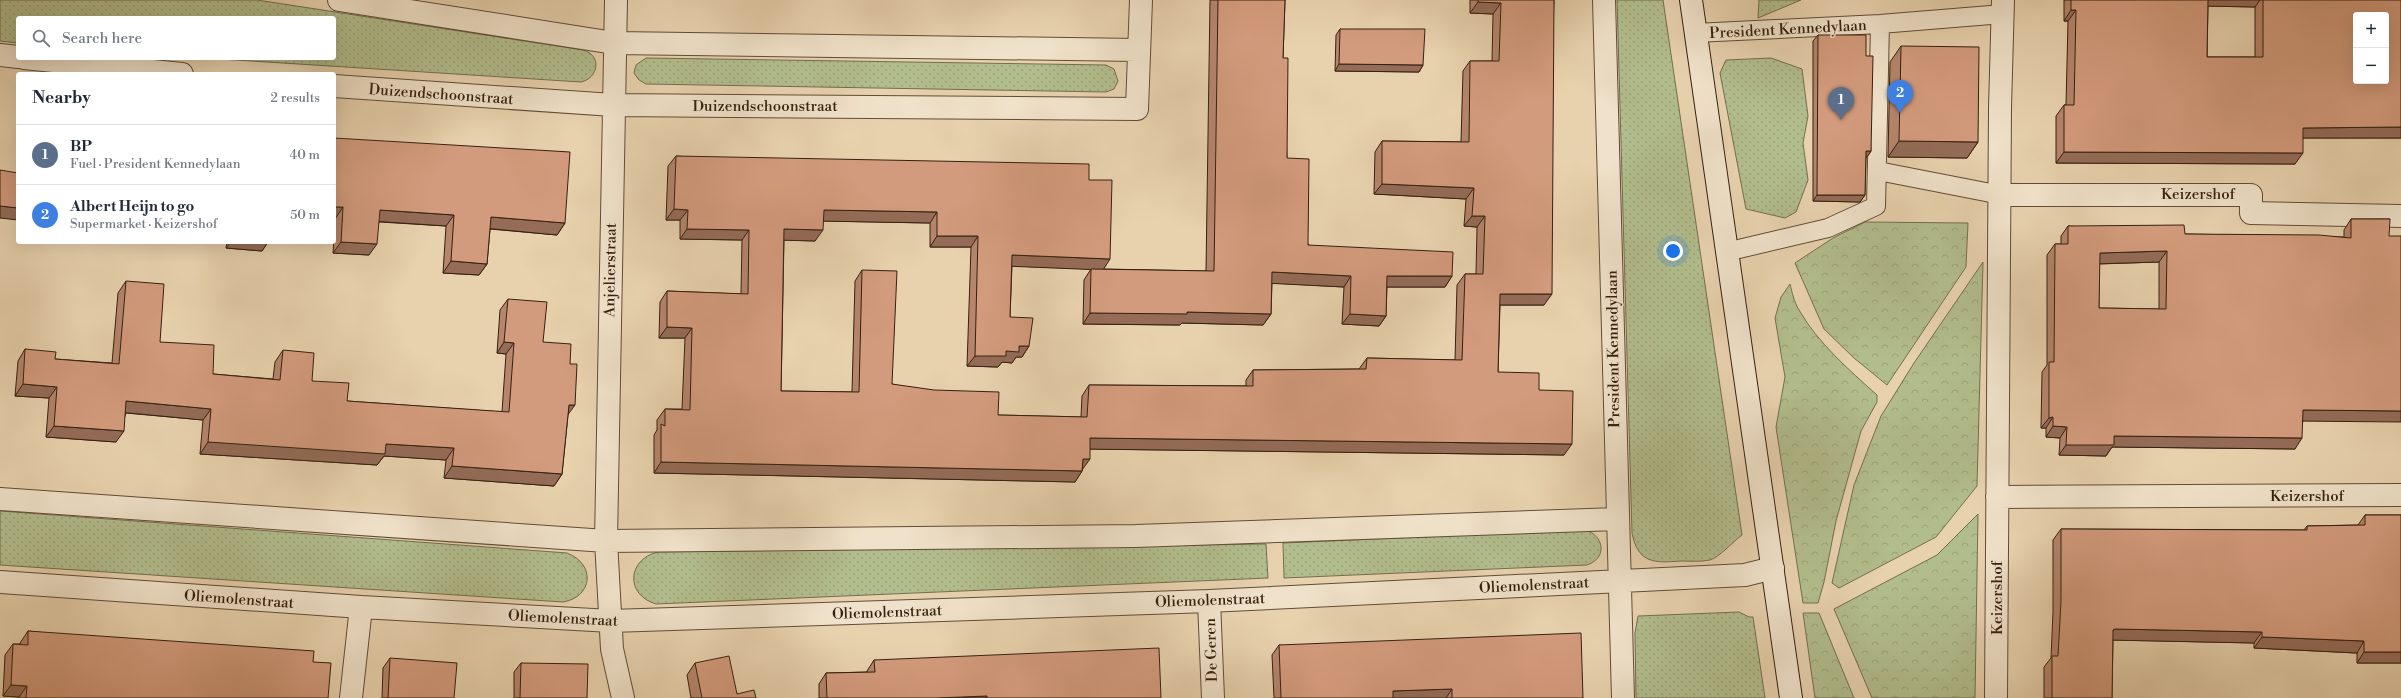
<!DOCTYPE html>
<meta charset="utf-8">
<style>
:root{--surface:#fff;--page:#f6f6f7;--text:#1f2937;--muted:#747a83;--line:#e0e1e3;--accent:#ea580c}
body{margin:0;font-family:"Libre Bodoni",serif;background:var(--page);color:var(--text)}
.controls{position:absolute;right:12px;top:12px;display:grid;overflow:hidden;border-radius:4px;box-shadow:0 4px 16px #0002}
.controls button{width:36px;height:36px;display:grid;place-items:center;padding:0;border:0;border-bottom:1px solid var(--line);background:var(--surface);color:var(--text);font:20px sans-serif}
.you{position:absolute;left:1673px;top:251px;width:14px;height:14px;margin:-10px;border:3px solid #fff;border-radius:50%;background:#1a73e8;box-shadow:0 0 0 6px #1a73e833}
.badge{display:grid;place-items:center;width:26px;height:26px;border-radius:50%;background:var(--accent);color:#fff;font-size:13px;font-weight:700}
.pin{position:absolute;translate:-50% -33px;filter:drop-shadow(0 1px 2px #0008)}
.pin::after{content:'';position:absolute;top:21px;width:14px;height:12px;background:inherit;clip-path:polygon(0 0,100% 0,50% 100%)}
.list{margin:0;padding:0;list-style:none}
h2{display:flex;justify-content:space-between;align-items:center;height:52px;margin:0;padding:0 16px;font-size:17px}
h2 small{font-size:13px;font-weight:400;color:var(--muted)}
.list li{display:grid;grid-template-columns:26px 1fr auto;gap:12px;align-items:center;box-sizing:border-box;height:60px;padding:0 16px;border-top:1px solid var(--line)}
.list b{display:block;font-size:15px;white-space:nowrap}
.list p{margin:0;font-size:13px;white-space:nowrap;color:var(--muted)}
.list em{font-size:13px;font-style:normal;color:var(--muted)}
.icon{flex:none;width:22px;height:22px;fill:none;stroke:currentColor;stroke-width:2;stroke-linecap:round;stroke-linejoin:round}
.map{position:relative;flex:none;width:2401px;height:698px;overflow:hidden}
.search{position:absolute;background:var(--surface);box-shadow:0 4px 16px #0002;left:16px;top:16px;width:320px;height:44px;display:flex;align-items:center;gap:10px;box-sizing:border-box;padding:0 14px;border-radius:4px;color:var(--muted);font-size:15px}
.panel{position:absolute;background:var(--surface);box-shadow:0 4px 16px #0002;left:16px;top:72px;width:320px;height:172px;border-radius:4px}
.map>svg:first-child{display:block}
.grass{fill:url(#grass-dots);stroke:#746e4e}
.forest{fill:url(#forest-crowns);stroke:#746e4e}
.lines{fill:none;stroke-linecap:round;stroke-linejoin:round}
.lane-casing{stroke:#624c37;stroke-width:20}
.street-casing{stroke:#624c37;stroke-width:24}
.secondary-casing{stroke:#36200f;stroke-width:24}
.lane{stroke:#f0e2ca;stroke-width:18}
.street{stroke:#f0e2ca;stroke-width:22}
.secondary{stroke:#f0e2ca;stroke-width:22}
.wall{fill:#b5856c;stroke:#36200f;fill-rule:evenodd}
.shaded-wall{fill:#946c58;stroke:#36200f}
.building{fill:#d39b7d;stroke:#36200f;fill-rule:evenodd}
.labels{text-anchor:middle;stroke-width:3;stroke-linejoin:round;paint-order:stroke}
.street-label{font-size:15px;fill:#36200f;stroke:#f0e2ca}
</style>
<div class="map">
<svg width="2401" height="698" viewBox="0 0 2401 698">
<defs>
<pattern id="grass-dots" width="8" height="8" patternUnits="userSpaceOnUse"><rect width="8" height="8" fill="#b2bd8d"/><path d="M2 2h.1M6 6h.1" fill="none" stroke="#9aa278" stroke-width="1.8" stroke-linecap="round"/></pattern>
<pattern id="forest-crowns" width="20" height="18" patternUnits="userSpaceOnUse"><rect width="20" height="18" fill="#b2bd8d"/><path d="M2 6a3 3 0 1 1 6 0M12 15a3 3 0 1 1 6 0" fill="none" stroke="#9aa278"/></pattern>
</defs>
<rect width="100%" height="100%" fill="#e8d2ae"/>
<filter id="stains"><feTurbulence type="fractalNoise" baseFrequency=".005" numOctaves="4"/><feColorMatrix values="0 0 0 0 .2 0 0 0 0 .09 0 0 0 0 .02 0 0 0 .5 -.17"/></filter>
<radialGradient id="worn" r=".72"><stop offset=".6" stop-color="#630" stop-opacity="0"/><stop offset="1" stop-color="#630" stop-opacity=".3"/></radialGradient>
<path class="grass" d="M0 0H257L583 50C602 55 599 78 581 82L204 58H334V18H18V43L0 41Z
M1617 0H1663L1742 535C1734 541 1718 558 1710 560 1701 562 1690 561 1681 561 1655 563 1638 564 1632 533Z
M1759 0H1801L1758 18Z
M646 58 1106 65 1114 69 1118 81 1114 89 1106 92 646 84 639 80 634 73 636 65Z
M1771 58 1802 69 1808 116 1803 143 1808 180 1796 212 1785 218 1746 209 1720 73 1726 60Z
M0 511 567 553C596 564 593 597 563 602L0 565Z
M1585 530C1604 535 1608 558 1587 565L1284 578 1283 543Z
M1266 544 1268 578 656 604C625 595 627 559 658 552Z
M1739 612 1749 617H1753L1765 698H1636L1635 633 1638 616Z"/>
<path class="forest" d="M1865 222 1968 223 1966 267 1887 385 1854 358 1824 329 1795 263 1833 238Z
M1983 262 1977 486 1936 537 1839 588 1832 583 1854 485 1881 416 1914 363Z
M1790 284C1792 292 1794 302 1799 310 1818 343 1849 370 1877 395V402L1861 431 1836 521 1824 582 1818 603H1803L1776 427 1785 377 1775 318 1781 297Z
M1978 514 1975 698H1872L1834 609 1937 555Z
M1803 613H1819L1854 698H1815Z"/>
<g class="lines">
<g class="lane-casing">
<path id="lane" d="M1695 33 1880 24 2003 14
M1878 171 2001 195
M1726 252 1828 228 1876 206 1880 24"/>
</g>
<g class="street-casing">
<path id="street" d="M339 0 614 43 1138 50
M616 0 606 541 612 649 623 698
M1604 0 1623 698
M0 55 18 57
M24 58 182 74
M334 86 613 105 1137 109 1141 0
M2001 195H2251V213L2401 216
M1997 497 2401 495
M0 499 606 541 1136 536 1617 519
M0 582 361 607 611 621 1209 601 1745 575 1773 568
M1209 601 1213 698
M351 698 361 607
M1996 698 2000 108 2003 0"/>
</g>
<g class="secondary-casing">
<path id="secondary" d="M1691 0 1791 698"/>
</g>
<use href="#lane" class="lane"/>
<use href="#street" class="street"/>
<use href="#secondary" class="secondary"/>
</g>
<path class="wall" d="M1210 0H1285L1283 58 1287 158 1308 245 1452 276 1445 287H1387L1386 316 1379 326 1342 324 1344 287 1272 283 1271 314 1263 325 1182 323 1180 325 1083 324 1084 280 1091 269 1012 266 1010 317 1029 346 1022 357H1016L1012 363 1002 362 998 367 967 366 971 247H930V223L823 221 815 241 784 240 781 391 852 392 855 281 862 270 892 384 998 415 1081 417 1082 396 1089 385 1246 386V380L1253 370 1359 369 1367 358 1455 360 1457 285 1465 274H1476L1477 227 1464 226 1466 199 1374 194 1375 152 1382 141 1461 142 1463 71 1470 61H1492L1493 14 1470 13V0H1554L1544 305H1500L1498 372 1539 390 1564 455 1090 449 1082 471 1075 482 654 473V435L657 430V420L665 409H682L685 338H659L660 302 667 291 741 294 742 240 680 239V220H666L668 166 676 156 1089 180 1103 269 1206 271Z
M2064 0H2401V138H2303L2295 164 2056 163V116L2064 105H2066L2068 21H2064ZM2208 6 2255 7V57H2207Z
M1340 29 1423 65 1419 72 1335 71 1336 35Z
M1818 35 1866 56 1871 151 1867 157H1866L1865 195 1860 202 1813 201V41Z
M1901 46 1978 142 1967 158 1888 157 1890 62Z
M334 138 565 223 557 235 490 229 487 264 479 275 443 273 446 226 379 222 369 255 333 253 335 219H334Z
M2351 219H2390L2303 421 2295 449 2112 447 2106 456 2059 455 2060 438 2046 437V428H2041L2042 372 2047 365V255L2055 244H2061V236L2068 226 2185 234 2344 237V230ZM2159 262V309L2099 308V264Z
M227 242H268L262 251 226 248Z
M126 281 160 342 213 374 273 379 275 362 283 350 312 381 347 401 502 412 506 354 497 353 500 310 508 299 543 342 570 364 568 415 562 474 554 486 444 478 446 460 384 456 377 465 200 454 203 420 126 413 116 442 46 437 49 398 15 396 18 361 25 349 55 359 112 363 118 293Z
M2365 515H2401V663H2357V653L2254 648V643L2113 640 2112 698H2044V667L2051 658 2053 612V540L2061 529 2304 530 2307 526 2358 525Z
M28 631 313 662 328 698H19V697L3 696 5 655 13 644H20V643Z
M1279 645 1583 698H1274L1272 655Z
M390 658 454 698H382L383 668Z
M874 660 1161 698H819V684L826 673 867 672V671Z
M521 663 587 698H514V672Z
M695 663 737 694 756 698H691L687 675Z"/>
<path class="shaded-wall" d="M2205 0H2260L2255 7 2201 6Z
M1478 2 1501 3 1493 14 1470 13Z
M2071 10H2076L2068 21H2064Z
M1339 64 1423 65 1419 72 1335 71Z
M2401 127V138H2295L2303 128Z
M1899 141 1978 142 1967 158 1888 157Z
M1866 151H1871L1867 157H1862Z
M2064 152 2303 153 2295 164 2056 163Z
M1382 184 1474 188 1466 199 1374 194Z
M1817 195H1865L1860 202 1813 201Z
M0 206 18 208V220L0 218Z
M334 207H343L335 219H334Z
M674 209 688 210 680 220H666Z
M380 210 454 215 446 226 372 221Z
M824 210 937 212 930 223 816 221Z
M1472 216H1485L1477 227 1464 226Z
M491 217 565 223 557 235 483 228Z
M687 229 749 230 742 240 680 239Z
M784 229 823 230 815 241 777 240Z
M937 236H978L971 247H930Z
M231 242H268L262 251 226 248Z
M341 242 377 244 369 255 333 253Z
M2167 251 2159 262 2092 264 2100 253Z
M1012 255 1110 259 1103 270 1004 266Z
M451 261 487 264 479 275 443 273Z
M1272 272 1351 276 1344 287 1264 283Z
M1387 276H1452L1445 287H1380Z
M1500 294H1552L1544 305H1492Z
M1187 312 1271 314 1263 325 1182 323 1180 325 1083 324 1090 313Z
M1350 314 1386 316 1379 326 1342 324Z
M667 327 692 328 685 338H659Z
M504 342 514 343 506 354 497 353Z
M1019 346H1029L1022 357H1016L1012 363 1002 362 998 367 967 366 975 356 1006 351Z
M23 384 57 387 49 398 15 396Z
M126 401 211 409 203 420 118 412Z
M569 405H575L567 416Z
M2303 410 2401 411V422L2295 421Z
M2053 417 2046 428H2041L2049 418Z
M54 426 124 431 116 442 46 437Z
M2053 426 2067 427 2060 438 2046 437Z
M2114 436 2302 438 2295 449 2112 447 2106 456 2059 455 2066 445Z
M1090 438 1572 444 1564 455 1082 449Z
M208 442 386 444 454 448 446 460 384 456 377 465 200 454Z
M1083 459H1090L1082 470Z
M661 462 1082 471 1075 482 654 473Z
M452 466 562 474 554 486 444 478Z
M2115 629 2262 632 2254 643 2108 640 2113 630Z
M2262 637 2364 641 2357 653 2254 648Z
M2364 652H2401V663H2357Z
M11 685 27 686 19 697 3 696Z
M1452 689 1446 698H1388L1393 691Z
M987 696 986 698H937Z"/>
<path class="building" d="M1218 0H1285L1283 58H1288L1287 158 1309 159 1308 245 1453 252 1452 276H1387L1386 316 1350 314 1351 276 1272 272 1271 314 1187 312V314L1090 313 1091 269 1214 271Z
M1478 0H1554L1552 294H1500L1498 372 1539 373V390L1573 391 1572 444 1090 438V459H1083L1082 471 661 462V424L665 426V409L690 410 692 328 667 327V291L748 294 749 230 687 229 688 210 674 209 676 156 1089 164V180H1112L1110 259 1012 255 1010 317 1033 318 1029 346H1019V352L1006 351V356H975L978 236H937V212L824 210 823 230 784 229 781 391 859 392 862 270 897 271 892 384 934 390 999 392 998 415 1087 417 1089 385 1253 386V370L1366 369 1367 358 1462 360 1465 274H1483L1485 216H1472L1474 188 1382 184V141L1469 142 1470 61H1499L1501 3 1478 2Z
M2071 0H2208L2207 57H2263V0H2401V127L2303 128V153L2064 152V105H2074L2076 10H2071ZM2356 15H2386V81H2356Z
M1340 29H1425L1423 65 1339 64Z
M1818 35H1866V56H1873L1871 151H1866L1865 195H1817Z
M1901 46 1979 47 1978 142 1899 141Z
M334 138 570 152 565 223 491 217 487 264 451 261 454 215 380 210 377 244 341 242 343 207H334Z
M0 170 18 173V208L0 206Z
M2351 219H2390L2389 236H2401V411L2303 410 2302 438 2114 436V445H2066L2067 427 2053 426V417L2049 418V362H2054L2055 244H2068V226L2184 225 2185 234 2319 235 2351 238ZM2167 251 2166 309 2099 308 2100 253Z
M126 281 164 284 160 342 214 345 213 374 280 380 283 350 314 353 312 381 349 383 347 401 509 412 514 343 504 342 508 299 547 302 543 342 571 344 570 364H577L575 405H569L562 474 452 466 454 448 386 444 385 454 208 442 211 409 126 401 124 431 54 426 57 387 23 384 25 349 56 352 55 359 119 364Z
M2365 515H2401V652H2364V641L2262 637V632L2115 629 2113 630 2112 698H2052V656H2058L2061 601V529L2307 530V526L2365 525Z
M28 631 314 651 313 662 331 663 328 698H26L27 686 11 685 13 644 28 645Z
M1581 633 1583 698H1452V689L1393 691V698H1281L1279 645Z
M1159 648 1161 698H987V696L937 698H827L826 673 875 672 874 660Z
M729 656 737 694 754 690 756 698H702L695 663Z
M390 658 457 663 454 698H388Z
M521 663 588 664 587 698H520Z"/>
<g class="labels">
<g class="street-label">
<text transform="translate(1788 29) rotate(-3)" y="5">President Kennedylaan</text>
<text transform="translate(441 94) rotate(4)" y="5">Duizendschoonstraat</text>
<text x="765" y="111">Duizendschoonstraat</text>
<text x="2198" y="199">Keizershof</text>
<text transform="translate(610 270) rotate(-89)" y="5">Anjelierstraat</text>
<text transform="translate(1613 349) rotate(-91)" y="5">President Kennedylaan</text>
<text x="2307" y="501">Keizershof</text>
<text transform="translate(1534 585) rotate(-3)" y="5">Oliemolenstraat</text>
<text transform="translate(1997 598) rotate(-90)" y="5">Keizershof</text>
<text transform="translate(239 599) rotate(4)" y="5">Oliemolenstraat</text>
<text transform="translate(1210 600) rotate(-2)" y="5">Oliemolenstraat</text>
<text transform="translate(887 612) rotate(-2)" y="5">Oliemolenstraat</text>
<text transform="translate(563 618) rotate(3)" y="5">Oliemolenstraat</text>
<text transform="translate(1211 650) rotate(-92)" y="5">De Geren</text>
</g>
</g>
<rect width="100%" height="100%" filter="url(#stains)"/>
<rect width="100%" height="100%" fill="url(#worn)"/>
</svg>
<div class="controls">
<button>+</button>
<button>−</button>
</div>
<div class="you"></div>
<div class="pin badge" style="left:1841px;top:120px;background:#5c6f8a">1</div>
<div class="pin badge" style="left:1900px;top:113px;background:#3f7fe0">2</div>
<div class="search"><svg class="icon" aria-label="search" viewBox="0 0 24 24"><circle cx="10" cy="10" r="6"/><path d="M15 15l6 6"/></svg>Search here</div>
<section class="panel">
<h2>Nearby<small>2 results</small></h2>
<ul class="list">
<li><span class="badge" style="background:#5c6f8a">1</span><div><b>BP</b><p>Fuel · President Kennedylaan</p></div><em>40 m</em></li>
<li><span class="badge" style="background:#3f7fe0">2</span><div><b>Albert Heijn to go</b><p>Supermarket · Keizershof</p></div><em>50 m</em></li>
</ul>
</section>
</div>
